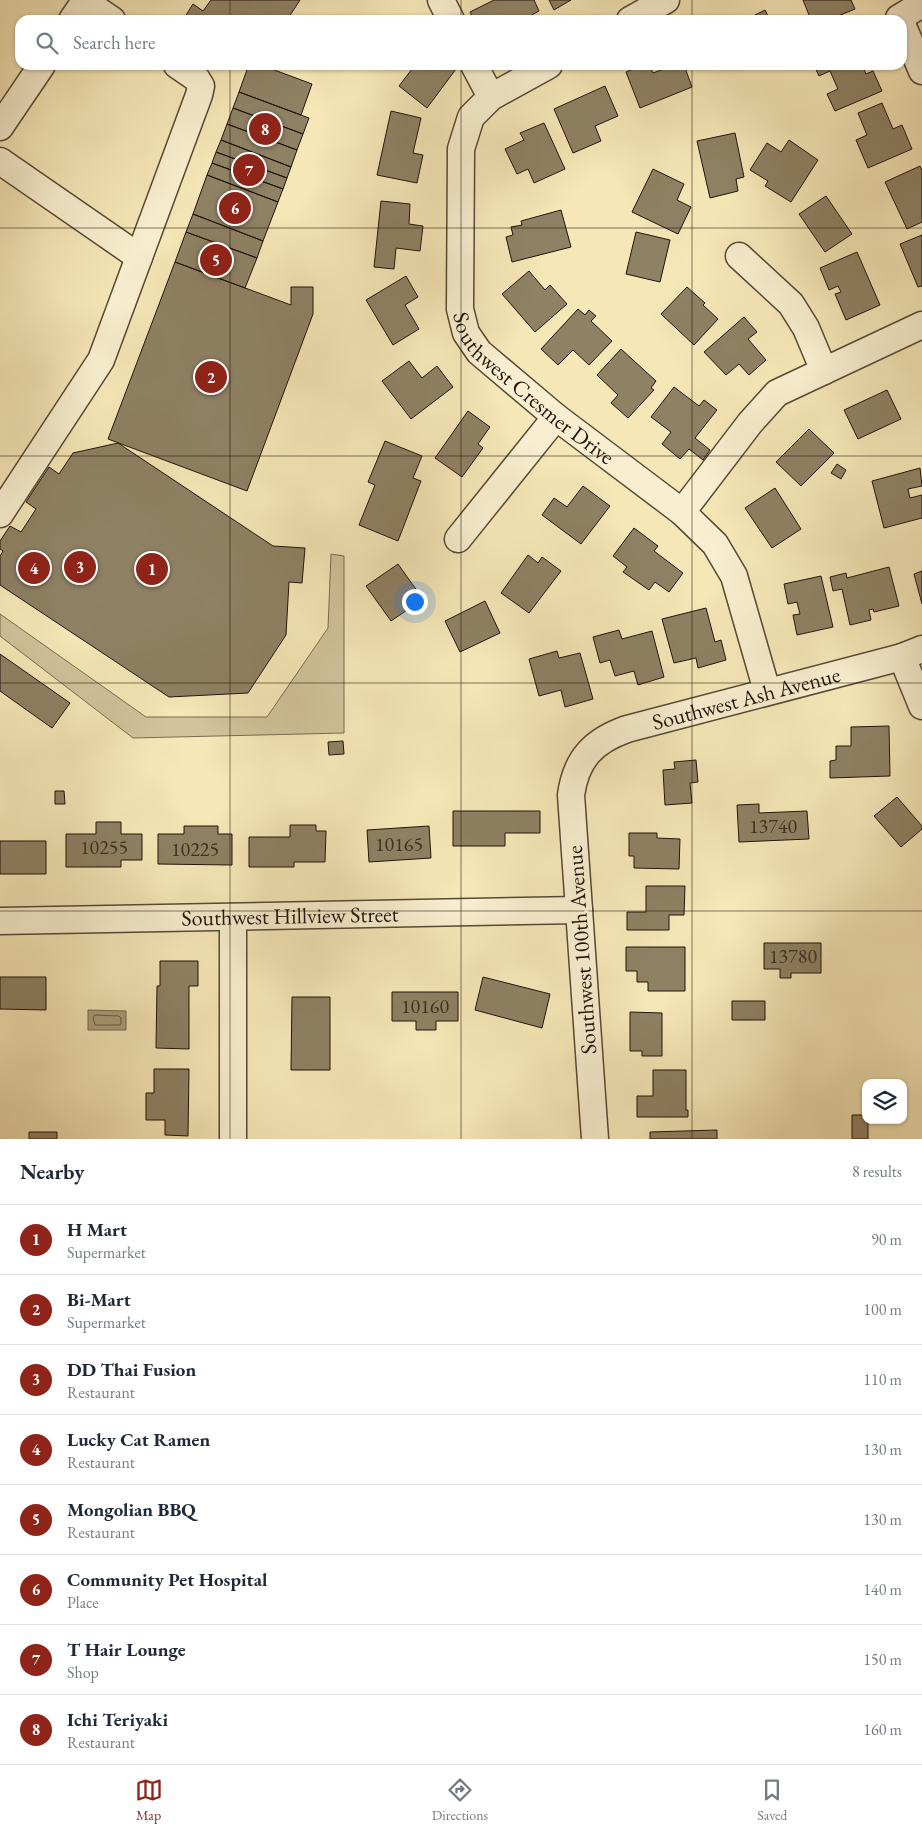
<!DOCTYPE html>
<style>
:root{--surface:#fff;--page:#f6f6f7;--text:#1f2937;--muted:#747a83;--line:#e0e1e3;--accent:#8f2418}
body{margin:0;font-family:"EB Garamond",serif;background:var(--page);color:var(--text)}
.controls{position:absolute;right:15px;bottom:15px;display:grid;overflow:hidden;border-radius:10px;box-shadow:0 1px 4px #0004}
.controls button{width:45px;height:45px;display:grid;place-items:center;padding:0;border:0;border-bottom:1px solid var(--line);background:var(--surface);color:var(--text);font:25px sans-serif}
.you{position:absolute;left:414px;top:601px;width:18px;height:18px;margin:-12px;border:4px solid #fff;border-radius:50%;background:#1a73e8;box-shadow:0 0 0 8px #1a73e833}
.badge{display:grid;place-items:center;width:32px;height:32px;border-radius:50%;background:var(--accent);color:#fff;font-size:16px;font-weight:700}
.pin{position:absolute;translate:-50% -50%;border:2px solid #fff;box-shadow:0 1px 5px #0006}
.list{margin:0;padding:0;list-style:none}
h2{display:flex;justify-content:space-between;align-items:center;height:65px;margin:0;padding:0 20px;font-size:21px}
h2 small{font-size:16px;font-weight:400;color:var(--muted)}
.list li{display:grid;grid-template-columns:32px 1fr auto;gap:15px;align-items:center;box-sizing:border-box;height:70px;padding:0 20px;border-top:1px solid var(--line)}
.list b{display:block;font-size:19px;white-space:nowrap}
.list p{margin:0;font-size:16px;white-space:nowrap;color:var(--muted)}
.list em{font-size:16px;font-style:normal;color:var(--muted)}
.icon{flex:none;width:28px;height:28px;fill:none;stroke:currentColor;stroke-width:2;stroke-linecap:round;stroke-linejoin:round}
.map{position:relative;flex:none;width:922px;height:1139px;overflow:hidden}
.search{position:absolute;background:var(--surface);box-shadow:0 1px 4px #0004;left:15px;right:15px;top:15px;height:55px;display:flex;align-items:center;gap:12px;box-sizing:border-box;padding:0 18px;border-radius:15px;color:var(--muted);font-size:19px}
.sheet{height:625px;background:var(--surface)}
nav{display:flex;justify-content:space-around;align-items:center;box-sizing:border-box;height:70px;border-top:1px solid var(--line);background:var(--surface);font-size:14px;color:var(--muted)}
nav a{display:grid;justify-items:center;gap:2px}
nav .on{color:var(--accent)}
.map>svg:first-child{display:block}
.green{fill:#d2c39a;stroke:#796b52}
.water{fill:#ad9f7d;stroke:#75674f}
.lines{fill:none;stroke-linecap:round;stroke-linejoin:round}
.shore{stroke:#665944;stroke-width:1}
.building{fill:#8f8164;stroke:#20130b}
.minor-casing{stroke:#564836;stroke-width:29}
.minor{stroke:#f9efd0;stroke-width:26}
.grid{fill:none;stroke:#20130b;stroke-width:1;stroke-opacity:0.55}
.labels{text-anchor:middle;stroke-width:5;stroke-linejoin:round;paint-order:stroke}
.number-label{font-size:20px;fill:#3c2e21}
.street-label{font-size:22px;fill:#20130b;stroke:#f9efd0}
</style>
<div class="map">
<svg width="922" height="1139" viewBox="0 0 922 1139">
<rect width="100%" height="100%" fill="#f6e7b7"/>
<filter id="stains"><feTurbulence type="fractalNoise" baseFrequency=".004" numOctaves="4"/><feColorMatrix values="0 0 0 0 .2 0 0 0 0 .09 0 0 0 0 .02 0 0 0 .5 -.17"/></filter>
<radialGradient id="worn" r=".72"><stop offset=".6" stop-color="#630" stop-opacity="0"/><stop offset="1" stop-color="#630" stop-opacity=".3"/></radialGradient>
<path class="green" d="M331 554 344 556V733L133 738 0 636V614L146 717H267L328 628Z"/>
<path class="water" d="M88 1010 126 1011V1030H88Z"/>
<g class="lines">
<path class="shore" d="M95 1015 119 1016 121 1018V1024L119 1025H95L93 1018Z"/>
</g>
<path class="building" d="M211 0H300L287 20H183L193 4 203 11Z
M494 0H534L539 11 523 20H474L470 12Z
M549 0H571L554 10Z
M803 0H851L855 9 828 20H811Z
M765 10 770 20H745Z
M254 65H261L312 84 301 115 239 92 248 67Z
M415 65H459L427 108 399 86Z
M643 65H649L653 73 674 65H684L692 87 640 108 626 72Z
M814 65H862L866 74 873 71 882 91 835 111 827 94 838 89 830 71 819 76Z
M605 86 618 116 595 126 601 141 573 153 554 109Z
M239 92 309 118 303 134 233 108Z
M882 103 893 129 902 125 912 149 868 168 856 140 867 135 858 113Z
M233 108 303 134 297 150 227 124Z
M391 111 421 118 413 153 423 155 417 183 377 175Z
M544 123 565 169 534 183 528 169 517 174 505 149 524 140 520 133Z
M227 124 297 150 291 167 221 140Z
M735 133 744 177 736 179 738 191 710 198 697 141Z
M221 140 291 167 287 178 216 152Z
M789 140 818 160 791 202 765 186 768 181 750 170 767 143 781 152Z
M216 152 287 178 283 189 212 163Z
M212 163 283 189 278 202 207 175Z
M920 166 922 171V222L907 229 885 182Z
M653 169 684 184 677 200 691 207 678 234 632 212Z
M207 175 278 202 263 241 193 214Z
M826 196 852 234 825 252 799 214Z
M381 201 410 204 409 224 423 226 420 251 396 248 394 269 374 267Z
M561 210 571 247 512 262 506 237 513 235 511 227 522 225 521 221Z
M193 214 263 241 257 258 186 232Z
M186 232 257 258 245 288 175 262Z
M636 232 670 240 660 282 626 274Z
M922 235V286L918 287 900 244Z
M857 252 880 305 846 320 835 294 841 292 838 286 829 290 820 268Z
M175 262 291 305V287H313V314L247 491 108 439Z
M529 271 545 290 550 285 567 304 535 332 502 294Z
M406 276 418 297 405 305 419 329 393 345 366 300Z
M687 287 705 303 703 305 718 319 694 345 661 314Z
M578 309 585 315 589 310 596 316 591 321 612 341 589 365 573 350 558 365 541 349Z
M744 317 757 332 748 339 766 360 749 375 739 364 726 375 704 352Z
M621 349 656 381 651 388 654 390 628 418 611 403 618 395 597 375Z
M409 361 422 378 437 366 453 387 411 419 382 381Z
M674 387 699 406 704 400 717 410 695 438 710 450 703 460 689 449 680 459 662 444 671 432 651 417Z
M887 390 901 419 858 439 844 410Z
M468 411 490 427 478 444 483 448 462 477 435 458Z
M809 429 834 453 801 486 776 462Z
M385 441 422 456 413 478 421 481 398 541 359 525 375 485 368 482Z
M118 443 273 546 305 548 302 583 289 582 286 635 248 693 169 697 0 585V556L3 551 0 549V541L10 526 21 532 36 509 26 502 49 467 59 474 73 453Z
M837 464 846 470 841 479 831 473Z
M920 468 922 486 908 489 910 498 922 495V518L884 528 872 481Z
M583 486 610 506 581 544 542 515 554 498 567 507Z
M775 488 801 529 772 548 745 508Z
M634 528 658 546 654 551 683 573 669 592 655 582 649 590 623 572 627 567 613 556Z
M528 555 538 563 542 557 561 571 529 613 501 593Z
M398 564 423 599 391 621 366 586Z
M889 567 899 606 874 612 873 609 869 610 871 620 850 625 842 589 833 591 830 577 846 573 847 578Z
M922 571V604L914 574Z
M821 576 833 627 797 635 793 615 800 614 797 602 788 604 784 584Z
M485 601 500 633 460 652 445 621Z
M706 608 715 642 721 640 726 660 698 668 696 658 674 663 662 619Z
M619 630 622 639 652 631 664 677 638 685 634 671 615 676 610 660 600 663 593 637Z
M557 651 559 658 580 653 593 699 565 707 561 690 539 696 529 659Z
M0 654 70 703 52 728 0 691Z
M889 726 890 776 830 778V761L836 760V746H851V727Z
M343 741 344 754 329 755 328 742Z
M696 760 698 782 690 783 692 803 665 805 663 770 675 769 674 762Z
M55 791H64L65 804H55Z
M897 797 922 826V829L901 847 874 816Z
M759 804V813L807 811 809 839 739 842 737 805Z
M453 811H540V833H505V846H453Z
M96 822H121V834H142V860H121V867H66V834H96Z
M290 825H316V831H326L325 862H294V867H249V837H290Z
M184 826H218V834H232V865L158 864V834H184Z
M429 826 431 858 369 862 367 830Z
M629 833H657V838L680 839 679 869 634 868V856H629Z
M0 841H46V874H0Z
M646 886H685L684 915H669V930H627V912H646Z
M764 943H821V973H791V978H780V969H764Z
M626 947H685V991H648V982H637V971H626Z
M160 961H198V986H189V1049L156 1048 157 986H160Z
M0 977H46V1010L0 1009Z
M483 977 550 994 542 1028 475 1010Z
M392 992H458V1021H436V1030H416V1021H392Z
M292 997H330V1070H291Z
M732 1001H765V1020H732Z
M630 1012 662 1013V1056H642V1051H630Z
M154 1069H189L188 1136 165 1135V1120H146V1093H154Z
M653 1070H686V1110H688V1117H637V1096H653Z
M852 1115H866V1120H868V1139H852Z
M717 1130V1139H650V1132Z
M29 1132H57V1139H29Z"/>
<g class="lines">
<g class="minor-casing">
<g id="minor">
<path d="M83 0 112 20"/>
<path d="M441 0 451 20"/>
<path d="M899 18 922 4"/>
<path d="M72 20 85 1"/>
<path d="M630 20 666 0"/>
<path d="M902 24 922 71"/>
<path d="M474 65 491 97"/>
<path id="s1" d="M549 65 491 97 471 117 461 149 460 309 466 333 479 352 556 417 682 512 715 544 734 576 767 691"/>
<path d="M0 127 42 65"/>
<path d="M0 161 139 257"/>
<path d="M739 256 791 304 806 328 824 371"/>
<path d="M682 512 750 423 777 393 922 325"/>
<path d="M0 514 101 360 199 95 201 86 196 78 177 65"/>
<path d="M458 539 556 417"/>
<path d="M902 657 922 706"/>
<path id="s2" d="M0 921 579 910"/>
<path d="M233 1139V917"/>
<path id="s3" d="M595 1139 571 795C576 759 593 741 627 729L902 657 922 649"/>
</g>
</g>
<use href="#minor" class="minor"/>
</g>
<path class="grid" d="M230 0V20M461 0V20M692 0V20M230 65V1139M461 65V1139M692 65V1139M0 228H922M0 456H922M0 683H922M0 911H922"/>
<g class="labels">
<g class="number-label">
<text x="773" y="833">13740</text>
<text x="399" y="851">10165</text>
<text x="104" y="854">10255</text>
<text x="195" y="856">10225</text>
<text x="793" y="963">13780</text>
<text x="425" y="1013">10160</text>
</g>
<g class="street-label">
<text dy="8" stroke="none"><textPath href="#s1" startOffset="399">Southwest Cresmer Drive</textPath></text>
<text dy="8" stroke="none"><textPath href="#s3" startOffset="560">Southwest Ash Avenue</textPath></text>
<text dy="8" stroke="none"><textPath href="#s2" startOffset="290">Southwest Hillview Street</textPath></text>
<text transform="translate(581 950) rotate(-94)" y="8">Southwest 100th Avenue</text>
</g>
</g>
<rect width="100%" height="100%" filter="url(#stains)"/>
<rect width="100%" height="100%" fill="url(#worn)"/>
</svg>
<div class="controls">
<button><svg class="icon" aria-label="layers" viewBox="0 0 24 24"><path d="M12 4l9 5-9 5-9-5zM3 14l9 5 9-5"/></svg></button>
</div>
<div class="you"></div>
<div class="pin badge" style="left:152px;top:569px">1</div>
<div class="pin badge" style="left:211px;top:377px">2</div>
<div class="pin badge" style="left:80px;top:567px">3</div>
<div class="pin badge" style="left:34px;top:568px">4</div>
<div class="pin badge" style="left:216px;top:260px">5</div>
<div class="pin badge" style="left:235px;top:208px">6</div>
<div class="pin badge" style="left:249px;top:170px">7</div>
<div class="pin badge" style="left:265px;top:129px">8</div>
<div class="search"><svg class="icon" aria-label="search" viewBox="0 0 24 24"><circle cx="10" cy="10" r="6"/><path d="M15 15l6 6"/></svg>Search here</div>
</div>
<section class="sheet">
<h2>Nearby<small>8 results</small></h2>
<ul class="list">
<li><span class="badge">1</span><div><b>H Mart</b><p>Supermarket</p></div><em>90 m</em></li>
<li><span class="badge">2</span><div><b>Bi-Mart</b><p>Supermarket</p></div><em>100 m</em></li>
<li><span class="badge">3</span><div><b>DD Thai Fusion</b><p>Restaurant</p></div><em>110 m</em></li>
<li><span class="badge">4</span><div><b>Lucky Cat Ramen</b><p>Restaurant</p></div><em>130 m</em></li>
<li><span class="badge">5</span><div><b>Mongolian BBQ</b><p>Restaurant</p></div><em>130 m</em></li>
<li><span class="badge">6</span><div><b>Community Pet Hospital</b><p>Place</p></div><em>140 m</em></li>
<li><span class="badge">7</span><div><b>T Hair Lounge</b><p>Shop</p></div><em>150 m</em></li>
<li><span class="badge">8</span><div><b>Ichi Teriyaki</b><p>Restaurant</p></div><em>160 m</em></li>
</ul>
</section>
<nav>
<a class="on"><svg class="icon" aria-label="map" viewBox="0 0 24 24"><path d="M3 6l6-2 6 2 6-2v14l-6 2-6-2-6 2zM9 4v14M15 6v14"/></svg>Map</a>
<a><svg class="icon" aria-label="directions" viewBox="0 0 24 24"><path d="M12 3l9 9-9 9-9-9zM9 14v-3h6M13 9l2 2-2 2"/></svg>Directions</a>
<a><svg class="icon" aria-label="saved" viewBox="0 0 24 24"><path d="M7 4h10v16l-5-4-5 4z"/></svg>Saved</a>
</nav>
